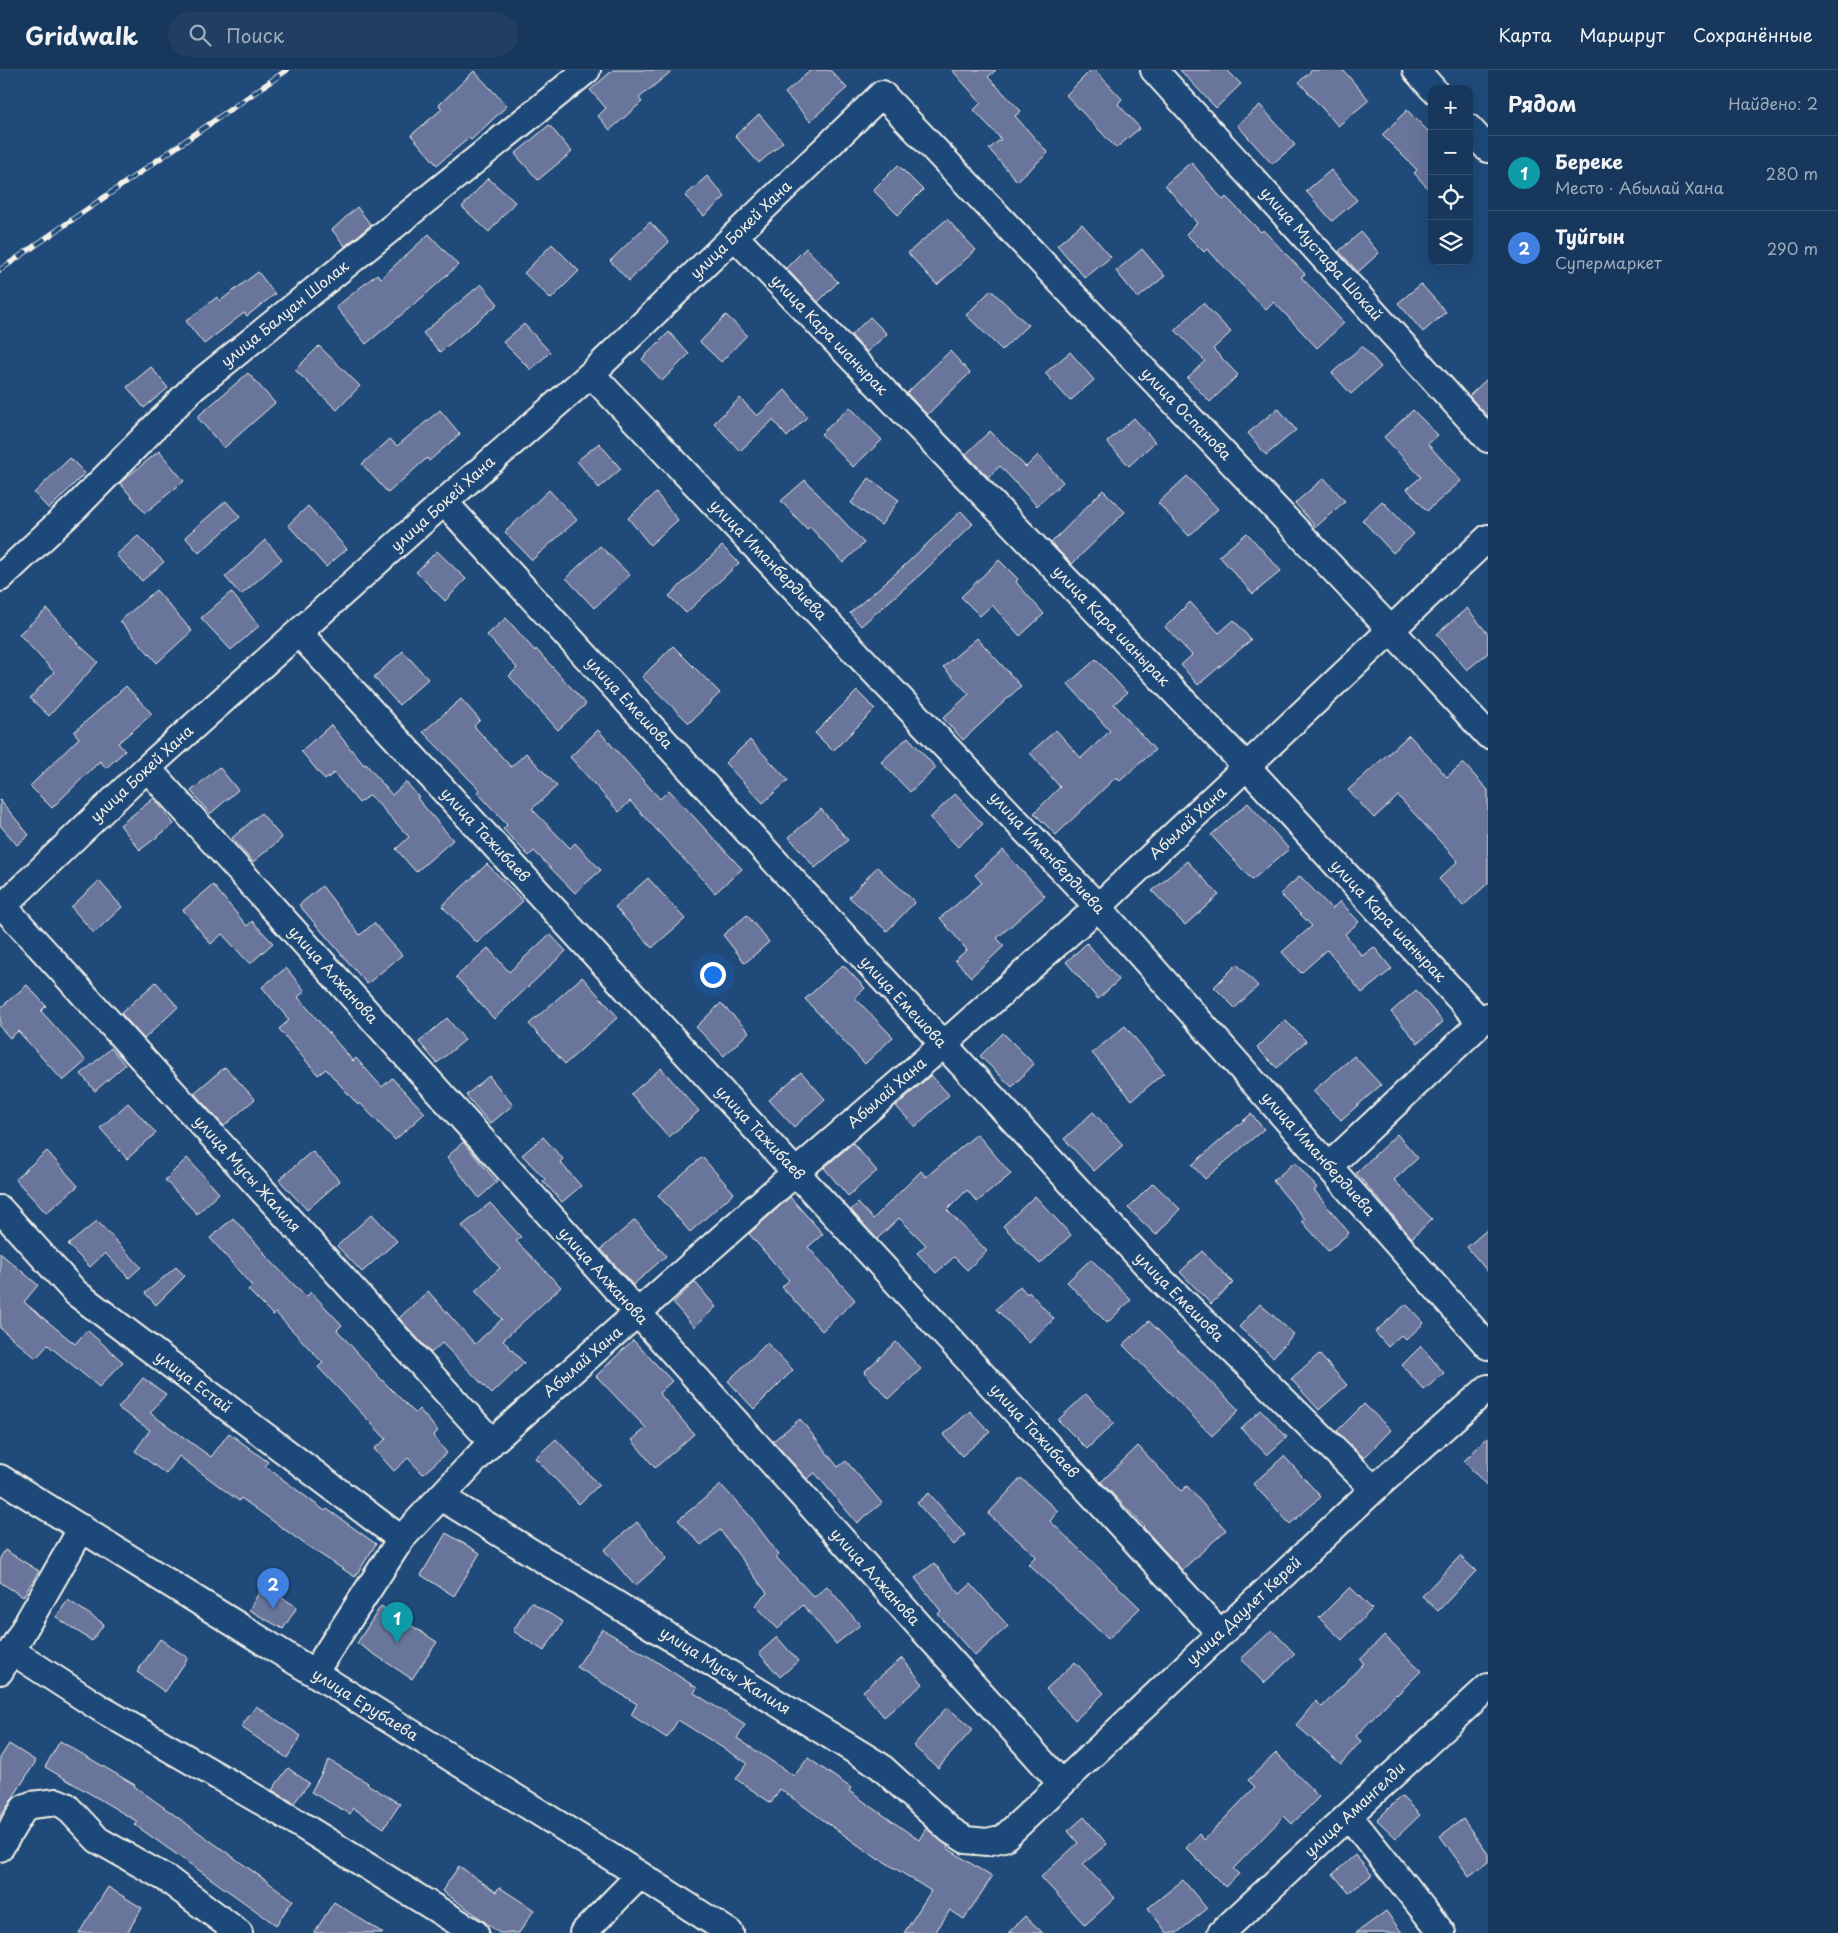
<!DOCTYPE html>
<html lang="ru">
<meta charset="utf-8">
<style>
:root{--surface:#17385c;--page:#203f62;--text:#f1f3f6;--muted:#9eacbb;--line:#365272;--accent:#90b9f0}
body{margin:0;font-family:"Playpen Sans",sans-serif;background:var(--page);color:var(--text)}
.controls{position:absolute;right:15px;top:15px;display:grid;overflow:hidden;border-radius:10px;box-shadow:0 5px 20px #0002}
.controls button{width:45px;height:45px;display:grid;place-items:center;padding:0;border:0;border-bottom:1px solid var(--line);background:var(--surface);color:var(--text);font:25px sans-serif}
.you{position:absolute;left:712px;top:904px;width:18px;height:18px;margin:-12px;border:4px solid #fff;border-radius:50%;background:#1a73e8;box-shadow:0 0 0 8px #1a73e833}
.badge{display:grid;place-items:center;width:32px;height:32px;border-radius:50%;background:var(--accent);color:#fff;font-size:16px;font-weight:700}
.pin{position:absolute;translate:-50% -41px;filter:drop-shadow(0 1px 2px #0008)}
.pin::after{content:'';position:absolute;top:26px;width:18px;height:15px;background:inherit;clip-path:polygon(0 0,100% 0,50% 100%)}
.list{margin:0;padding:0;list-style:none}
h2{display:flex;justify-content:space-between;align-items:center;height:65px;margin:0;padding:0 20px;font-size:21px}
h2 small{font-size:16px;font-weight:400;color:var(--muted)}
.list li{display:grid;grid-template-columns:32px 1fr auto;gap:15px;align-items:center;box-sizing:border-box;height:75px;padding:0 20px;border-top:1px solid var(--line)}
.list b{display:block;font-size:19px;white-space:nowrap}
.list p{margin:0;font-size:16px;white-space:nowrap;color:var(--muted)}
.list em{font-size:16px;font-style:normal;color:var(--muted)}
.icon{flex:none;width:28px;height:28px;fill:none;stroke:currentColor;stroke-width:2;stroke-linecap:round;stroke-linejoin:round}
.map{position:relative;flex:none;width:1488px;height:1863px;overflow:hidden}
header{display:flex;align-items:center;gap:30px;box-sizing:border-box;height:70px;padding:0 25px;background:var(--surface);border-bottom:1px solid var(--line)}
header strong{font-size:24px}
nav{display:flex;gap:28px;margin-inline-start:auto;font-size:18px}
.search{width:350px;height:45px;background:var(--page);display:flex;align-items:center;gap:12px;box-sizing:border-box;padding:0 18px;border-radius:28px;color:var(--muted);font-size:19px}
main{display:flex}
aside{flex:1;background:var(--surface)}
.map>svg:first-child{display:block}
.building{fill:#6b749c;stroke:#f4f1e8}
.lines{fill:none;stroke-linecap:round;stroke-linejoin:round}
.minor-casing{stroke:#f4f1e8;stroke-width:30}
.minor{stroke:#1f4a7a;stroke-width:26}
.rail-casing{stroke:#f4f1e8;stroke-width:5.5}
.rail{stroke:#1f4a7a;stroke-width:4;stroke-dasharray:11;stroke-linecap:butt}
.labels{text-anchor:middle;stroke-width:4;stroke-linejoin:round;paint-order:stroke}
.street-label{font-size:15px;fill:#f4f1e8;stroke:#1f4a7a}
</style>
<header>
<strong>Gridwalk</strong>
<div class="search"><svg class="icon" aria-label="search" viewBox="0 0 24 24"><circle cx="10" cy="10" r="6"/><path d="M15 15l6 6"/></svg>Поиск</div>
<nav><a>Карта</a><a>Маршрут</a><a>Сохранённые</a></nav>
</header>
<main>
<div class="map">
<svg width="1488" height="1863" viewBox="0 0 1488 1863">
<rect width="100%" height="100%" fill="#1f4a7a"/>
<filter id="ink" filterUnits="userSpaceOnUse"><feTurbulence type="fractalNoise" baseFrequency=".02" numOctaves="2"/><feDisplacementMap in="SourceGraphic" scale="10" xChannelSelector="R" yChannelSelector="G"/><feConvolveMatrix kernelMatrix="1 2 1 2 8 2 1 2 1" color-interpolation-filters="sRGB"/></filter>
<g filter="url(#ink)">
<path class="building" d="M613 0H673L639 28 642 32 610 60 598 46 606 38 590 20Z
M811 0H830L847 18 810 51 785 23Z
M952 0H996L988 7 1021 41 1015 46 1048 83 1017 111 989 79 1001 69 974 40 981 33Z
M1091 0H1095L1122 29 1118 34 1140 58 1116 78 1066 25Z
M1180 0H1227L1241 14 1216 38Z
M1312 0H1343L1369 30 1338 56 1299 12Z
M474 1 507 36 471 70 469 68 437 95 411 65 442 39 439 35Z
M1260 35 1295 75 1272 94 1237 55Z
M1407 40 1432 65V123L1414 103 1417 100 1382 65Z
M759 44 783 72 759 93 735 66Z
M549 55 572 82 538 110 515 84Z
M1191 92 1223 130 1226 127 1261 162 1263 160 1305 204 1301 207 1344 253 1317 278 1274 232 1266 240 1207 179 1204 182 1186 164 1197 153 1165 115Z
M898 95 923 120 898 145 873 120Z
M1331 100 1357 130 1332 151 1306 121Z
M707 106 725 127 704 146 685 126Z
M488 108 515 132 489 162 462 137Z
M357 137 371 155 345 176 332 160Z
M947 149 976 180 937 215 908 183Z
M650 152 669 172 629 211 610 191Z
M1082 154 1111 187 1085 208 1057 175Z
M1361 162 1379 183 1358 202 1339 181Z
M429 164 458 195 424 226 366 274 336 237 377 204 381 208Z
M552 174 579 201 551 229 524 203Z
M806 178 838 212 818 232 786 198Z
M1142 179 1165 206 1138 228 1116 201Z
M258 202 275 224 247 246 244 243 204 274 186 251 217 227 220 231Z
M481 214 498 234 440 282 423 263Z
M1421 214 1446 242 1423 262 1398 233Z
M991 220 1028 255 1002 280 966 245Z
M1203 233 1231 262 1213 279 1238 305 1210 332 1187 308 1205 291 1175 260Z
M726 245 747 265 721 292 700 272Z
M870 247 887 264 867 282 851 265Z
M524 254 550 282 531 300 503 272Z
M669 262 689 284 662 311 642 289Z
M319 276 360 316 337 340 295 300Z
M1362 276 1381 297 1351 324 1332 303Z
M950 281 970 303 927 345 907 323Z
M1070 282 1094 310 1070 331 1045 303Z
M151 297 168 318 144 338 127 317Z
M248 303 275 333 224 378 197 347Z
M1488 308V347L1469 326Z
M785 320 807 347 787 367 773 350 740 381 714 353 740 328 757 346Z
M850 337 882 370 853 397 821 364Z
M1278 338 1296 360 1266 385 1248 363Z
M440 340 460 364 429 391 427 388 388 423 362 394 390 369 397 376Z
M1413 340 1438 365 1428 374 1461 411 1427 441 1407 419 1421 407 1384 367Z
M1134 348 1155 372 1129 396 1107 372Z
M990 361 1026 397 1038 385 1063 412 1037 436 1000 396 988 407 966 384Z
M599 373 621 399 599 418 577 391Z
M159 381 184 411 145 443 120 413Z
M70 388 85 403 49 439 34 423Z
M1187 406 1218 439 1189 466 1158 433Z
M869 408 899 430 881 455 851 433Z
M1324 408 1345 431 1316 457 1295 433Z
M805 410 864 473 843 493 810 457 807 459 781 431Z
M549 420 577 450 532 490 505 462Z
M1103 420 1125 442 1072 494 1051 473Z
M656 423 678 450 650 475 628 448Z
M226 431 240 447 199 483 185 467Z
M1382 431 1414 464 1393 483 1362 450Z
M308 436 347 479 326 497 288 455Z
M961 441 973 454 922 503 861 556 850 543 904 496Z
M1247 463 1281 501 1253 524 1219 486Z
M138 466 164 492 142 511 116 485Z
M265 470 282 489 241 525 225 507Z
M600 476 630 505 594 538 566 508Z
M722 476 739 493 686 543 669 526Z
M437 481 466 509 445 531 416 502Z
M999 490 1018 509 1016 512 1044 544 1020 566 992 535 980 546 961 527Z
M156 520 192 561 157 593 120 551Z
M231 522 259 556 231 580 201 548Z
M1190 532 1219 563 1234 550 1251 570 1198 615 1181 595 1192 585 1165 557Z
M1467 538 1488 564V583L1467 600 1437 564Z
M47 539 78 574 98 592 49 646 30 628 54 602 19 564Z
M506 548 535 581 536 579 586 634 558 660 509 606 517 598 487 565Z
M977 568 1021 616 963 670 943 648 969 624 943 597Z
M673 576 720 623 689 653 642 607Z
M403 581 428 609 399 635 374 607Z
M1096 589 1127 623 1114 634 1155 680 1120 711 1116 707 1056 765 1034 743 1060 717 1030 683 1056 660 1081 688 1110 661 1068 614Z
M126 616 152 644 118 673 125 681 106 698 100 691 52 738 30 716 79 668 74 662Z
M857 621 875 639 833 681 815 663Z
M461 629 480 650 474 656 511 697 526 683 557 716 532 739 570 778 575 773 601 800 575 823 534 781 529 786 503 759 507 755 477 722 480 720 423 662Z
M331 655 364 695 366 694 392 725 406 712 419 727 417 728 453 770 416 802 396 779 409 767 370 725 359 733 334 703 325 710 301 681Z
M598 660 660 729 669 720 742 799 715 823 630 731 619 742 570 687Z
M1409 665 1447 707 1463 693 1488 720V813L1463 836 1439 809 1458 791 1398 726 1374 748 1348 720Z
M908 667 936 698 910 722 881 692Z
M750 670 788 710 763 733 725 693Z
M219 697 238 720 210 744 191 721Z
M955 724 983 754 958 777 930 748Z
M154 728 174 754 140 780 120 755Z
M0 730 29 765 17 775 0 755Z
M1248 733 1289 779 1252 810 1211 765Z
M821 739 848 770 815 798 789 767Z
M261 743 282 768 253 792 232 768Z
M1003 780 1045 826 997 868 1004 876 971 907 955 890 967 880 940 848 982 813 975 805Z
M1187 791 1219 825 1185 855 1152 821Z
M487 794 523 831 477 873 442 836Z
M877 797 915 832 887 861 849 827Z
M1300 806 1332 839 1340 831 1359 852 1345 864 1362 886 1374 877 1392 899 1362 923 1327 880 1301 903 1282 882 1312 856 1280 824Z
M648 808 685 849 652 878 615 837Z
M99 811 122 837 94 863 71 837Z
M213 815 247 856 252 851 273 873 250 894 222 864 211 874 183 840Z
M322 816 360 865 374 853 402 885 367 914 299 835Z
M747 845 769 872 745 893 723 865Z
M550 864 566 881 494 949 456 907 488 878 509 902Z
M1087 873 1119 910 1098 929 1066 892Z
M1237 894 1258 916 1235 938 1214 917Z
M843 895 865 918 855 928 893 967 865 994 805 929Z
M286 898 305 921 298 927 353 991 356 988 382 1017 392 1008 425 1043 395 1070 360 1033 358 1035 326 999 318 1005 279 959 289 950 262 917Z
M582 907 618 947 565 994 529 954Z
M156 912 178 937 144 969 121 943Z
M27 915 46 936 41 941 86 991 63 1011 18 961 10 968 0 957V938Z
M1416 920 1443 952 1418 973 1391 942Z
M721 933 749 962 724 986 696 957Z
M447 948 465 970 437 993 419 972Z
M1285 950 1306 971 1277 998 1257 978Z
M1125 956 1164 1003 1132 1030 1092 983Z
M1003 963 1034 994 1012 1017 980 986Z
M111 978 125 995 95 1021 81 1004Z
M1354 986 1381 1015 1341 1050 1313 1021Z
M225 997 255 1029 224 1056 194 1023Z
M661 998 699 1041 669 1067 631 1024Z
M801 1002 825 1029 794 1057 769 1030Z
M931 1005 949 1025 915 1057 896 1036Z
M489 1006 513 1035 490 1054 466 1025Z
M128 1033 156 1063 127 1089 100 1058Z
M1093 1042 1123 1075 1094 1101 1064 1069Z
M1251 1044 1264 1059 1205 1109 1192 1095Z
M977 1064 1011 1104 977 1132 967 1120 947 1140 987 1181 967 1200 954 1187 936 1203 917 1183 926 1175 899 1148 877 1169 851 1140 858 1133 873 1149 921 1101 926 1107Z
M1397 1064 1418 1088 1394 1110 1432 1149 1412 1168 1356 1103Z
M543 1067 563 1089 560 1092 581 1116 562 1132 543 1111 545 1109 522 1085Z
M463 1072 497 1112 479 1128 447 1087Z
M853 1073 877 1101 848 1126 824 1098Z
M47 1081 78 1116 46 1143 15 1109Z
M312 1081 340 1111 307 1140 279 1110Z
M702 1087 734 1123 690 1162 658 1125Z
M187 1088 219 1123 197 1144 165 1110Z
M1295 1092 1317 1118 1314 1120 1349 1163 1328 1181 1302 1151 1305 1149 1273 1111Z
M1153 1113 1180 1139 1156 1165 1128 1138Z
M1035 1126 1071 1165 1040 1194 1003 1156Z
M790 1127 823 1164 808 1177 855 1230 822 1261 782 1217 789 1210 749 1164Z
M490 1133 521 1167 516 1171 561 1217 503 1270 524 1293 492 1324 442 1273 431 1283 399 1248 428 1221 475 1274 502 1249 475 1221 500 1198 462 1156Z
M372 1144 397 1171 362 1202 337 1176Z
M233 1148 265 1183 264 1184 306 1227 311 1222 342 1255 337 1260 379 1307 415 1343 419 1339 438 1361 433 1366 447 1383 423 1404 408 1388 394 1401 374 1379 386 1369 318 1297 323 1293 276 1243 273 1245 248 1220 252 1216 210 1168Z
M635 1150 666 1186 633 1215 601 1179Z
M97 1151 141 1197 129 1208 105 1183 90 1197 68 1175Z
M1488 1159V1202L1467 1177Z
M1202 1181 1233 1213 1211 1234 1180 1202Z
M0 1183 38 1215 24 1232 75 1274 87 1260 123 1292 99 1317 48 1275 36 1288 0 1258Z
M1091 1189 1131 1230 1107 1253 1067 1212Z
M176 1197 185 1206 156 1235 145 1223Z
M695 1212 716 1237 694 1257 673 1233Z
M1020 1216 1027 1224 1029 1222 1054 1249 1029 1273 996 1239Z
M1260 1234 1294 1264 1273 1287 1239 1257Z
M1406 1234 1424 1253 1406 1270 1401 1265 1388 1277 1375 1262Z
M1149 1251 1239 1340 1212 1366 1123 1275Z
M633 1270 672 1311 659 1323 694 1364 655 1398 632 1370 646 1358 596 1306Z
M896 1272 921 1299 889 1329 864 1302Z
M767 1273 793 1300 754 1339 728 1311Z
M1421 1276 1444 1303 1424 1320 1402 1295Z
M1319 1284 1347 1315 1319 1340 1291 1309Z
M143 1308 166 1324 150 1343 211 1387 229 1363 268 1392 265 1396 325 1441 327 1439 376 1474 355 1507 306 1475 241 1428 239 1431 179 1386 166 1404 135 1381 150 1360 118 1338Z
M1086 1324 1114 1353 1087 1379 1058 1350Z
M1364 1334 1391 1360 1364 1388 1337 1361Z
M1261 1340 1287 1367 1267 1385 1241 1358Z
M970 1341 990 1362 962 1386 943 1365Z
M800 1349 838 1397 846 1391 882 1433 857 1453 815 1403 807 1409 773 1371Z
M1488 1367V1417L1464 1391Z
M556 1369 599 1415 579 1434 535 1388Z
M1138 1376 1181 1421 1187 1416 1226 1460 1182 1500 1143 1457 1144 1456 1101 1412Z
M1284 1386 1321 1427 1290 1454 1253 1414Z
M1021 1408 1058 1441 1050 1451 1140 1538 1108 1569 1028 1494 1036 1486 988 1444Z
M721 1415 750 1446 779 1485 776 1487 814 1527 827 1516 860 1555 836 1574 803 1535 778 1559 755 1535 767 1523 720 1460 701 1475 678 1450Z
M929 1423 965 1465 954 1475 917 1433Z
M637 1452 667 1488 635 1516 604 1480Z
M446 1463 480 1483 454 1526 421 1505Z
M5 1480 39 1501 23 1527 0 1512V1488Z
M1460 1486 1476 1501 1438 1541 1422 1526Z
M934 1493 960 1524 971 1514 1008 1556 975 1586 938 1544 941 1541 915 1508Z
M263 1516 297 1537 283 1559 249 1540Z
M1350 1517 1372 1539 1342 1570 1319 1548Z
M68 1530 104 1554 92 1571 56 1547Z
M531 1532 563 1552 544 1581 513 1561Z
M381 1536 437 1572 412 1609 357 1573Z
M602 1559 651 1588 697 1618 694 1623 745 1655 737 1668 794 1706 808 1688 851 1718 849 1721 919 1770 926 1758 948 1776 947 1778 992 1807 964 1849 950 1840 935 1863H904L931 1821 880 1789 879 1790 780 1719 771 1733 736 1709 747 1693 678 1650 667 1668 631 1645 637 1634 577 1597Z
M1272 1560 1295 1584 1264 1613 1241 1589Z
M1384 1565 1421 1601 1397 1625 1396 1624 1356 1666 1361 1671 1341 1694 1296 1655 1316 1631 1322 1637 1364 1593 1360 1590Z
M777 1567 798 1591 780 1607 759 1583Z
M160 1569 188 1588 165 1622 137 1602Z
M902 1588 923 1614 884 1647 863 1621Z
M1075 1592 1104 1623 1075 1650 1046 1619Z
M256 1636 301 1666 287 1688 241 1657Z
M947 1637 973 1659 938 1698 913 1676Z
M60 1671 135 1715 134 1716 293 1830 276 1855 135 1755 138 1752 45 1697Z
M9 1674 36 1691 0 1748V1688Z
M1276 1683 1319 1727 1292 1754 1284 1746 1233 1799 1239 1804 1225 1817 1186 1778 1199 1764 1204 1770 1255 1717 1248 1710Z
M329 1690 368 1713 367 1714 400 1734 384 1758 353 1738 350 1744 311 1722Z
M288 1698 309 1713 294 1733 272 1720Z
M1401 1726 1420 1745 1396 1768 1377 1750Z
M1084 1747 1107 1774 1083 1794 1115 1828 1085 1855 1041 1807 1078 1773 1068 1761Z
M1463 1749 1488 1784V1792L1469 1806 1440 1766Z
M1355 1785 1372 1805 1349 1823 1333 1804Z
M459 1796 496 1822 499 1817 534 1840 519 1863H499L479 1847 442 1821Z
M1183 1810 1207 1839 1177 1863H1167L1148 1838Z
M108 1817 142 1838 127 1863H79Z
M334 1832 383 1863H314Z
M1386 1841 1402 1863H1356Z
M1025 1846 1043 1863H1008Z"/>
<g class="lines">
<g class="minor-casing">
<path id="minor" d="M1154 0 1488 369
M1416 0 1433 19
M1469 58 1488 79
M734 166 1247 697 1481 952
M591 304 1098 837 1488 1276
M444 432 1157 1206 1374 1419
M0 508 78 435 192 319 587 0
M299 563 1220 1563
M147 698 1061 1713
M3 836 492 1372
M0 839 147 698 444 432 591 304 882 24 1391 560 1488 665
M1329 1096 1488 946
M0 1139 76 1223 401 1469
M0 1408 640 1805 730 1863
M441 1427 880 1696 950 1760 966 1770 987 1772 1004 1768 1374 1419 1488 1318
M12 1581 103 1640 280 1742 475 1863
M0 1601 82 1458
M314 1603 401 1469 492 1372 796 1102 943 975 1098 837 1488 468
M1349 1746 1442 1863
M0 1778 24 1738 31 1735 57 1732 66 1736 98 1770 167 1809 239 1863
M583 1863 640 1805
M1221 1863 1488 1617"/>
</g>
<use href="#minor" class="minor"/>
<g class="rail-casing">
<path id="rail" d="M0 200 287 0"/>
</g>
<use href="#rail" class="rail"/>
</g>
</g>
<g class="labels">
<g class="street-label">
<text transform="translate(741 160) rotate(-44)" y="5">улица Бокей Хана</text>
<text transform="translate(1321 184) rotate(48)" y="5">улица Мустафа Шокай</text>
<text transform="translate(285 244) rotate(-39)" y="5">улица Балуан Шолак</text>
<text transform="translate(829 265) rotate(46)" y="5">улица Кара шанырак</text>
<text transform="translate(1186 344) rotate(46)" y="5">улица Оспанова</text>
<text transform="translate(443 434) rotate(-42)" y="5">улица Бокей Хана</text>
<text transform="translate(768 490) rotate(46)" y="5">улица Иманбердиева</text>
<text transform="translate(1111 556) rotate(46)" y="5">улица Кара шанырак</text>
<text transform="translate(629 633) rotate(47)" y="5">улица Емешова</text>
<text transform="translate(142 704) rotate(-43)" y="5">улица Бокей Хана</text>
<text transform="translate(1188 753) rotate(-43)" y="5">Абылай Хана</text>
<text transform="translate(485 765) rotate(47)" y="5">улица Тажибаев</text>
<text transform="translate(1047 783) rotate(47)" y="5">улица Иманбердиева</text>
<text transform="translate(1388 851) rotate(47)" y="5">улица Кара шанырак</text>
<text transform="translate(333 905) rotate(48)" y="5">улица Алжанова</text>
<text transform="translate(903 932) rotate(47)" y="5">улица Емешова</text>
<text transform="translate(887 1023) rotate(-41)" y="5">Абылай Хана</text>
<text transform="translate(760 1063) rotate(47)" y="5">улица Тажибаев</text>
<text transform="translate(1318 1084) rotate(48)" y="5">улица Иманбердиева</text>
<text transform="translate(247 1104) rotate(48)" y="5">улица Мусы Жалиля</text>
<text transform="translate(603 1206) rotate(48)" y="5">улица Алжанова</text>
<text transform="translate(1179 1227) rotate(45)" y="5">улица Емешова</text>
<text transform="translate(583 1292) rotate(-41)" y="5">Абылай Хана</text>
<text transform="translate(193 1312) rotate(37)" y="5">улица Естай</text>
<text transform="translate(1034 1361) rotate(47)" y="5">улица Тажибаев</text>
<text transform="translate(875 1507) rotate(48)" y="5">улица Алжанова</text>
<text transform="translate(1244 1541) rotate(-43)" y="5">улица Даулет Керей</text>
<text transform="translate(725 1601) rotate(32)" y="5">улица Мусы Жалиля</text>
<text transform="translate(365 1635) rotate(32)" y="5">улица Ерубаева</text>
<text transform="translate(1355 1740) rotate(-43)" y="5">улица Амангелди</text>
</g>
</g>
</svg>
<div class="controls">
<button>+</button>
<button>−</button>
<button><svg class="icon" aria-label="locate" viewBox="0 0 24 24"><circle cx="12" cy="12" r="6"/><path d="M12 2v4M12 18v4M2 12h4M18 12h4"/></svg></button>
<button><svg class="icon" aria-label="layers" viewBox="0 0 24 24"><path d="M12 4l9 5-9 5-9-5zM3 14l9 5 9-5"/></svg></button>
</div>
<div class="you"></div>
<div class="pin badge" style="left:397px;top:1573px;background:#0f9aa8">1</div>
<div class="pin badge" style="left:273px;top:1539px;background:#3f7fe0">2</div>
</div>
<aside>
<h2>Рядом<small>Найдено: 2</small></h2>
<ul class="list">
<li><span class="badge" style="background:#0f9aa8">1</span><div><b>Береке</b><p>Место · Абылай Хана</p></div><em>280 m</em></li>
<li><span class="badge" style="background:#3f7fe0">2</span><div><b>Туйгын</b><p>Супермаркет</p></div><em>290 m</em></li>
</ul>
</aside>
</main>
